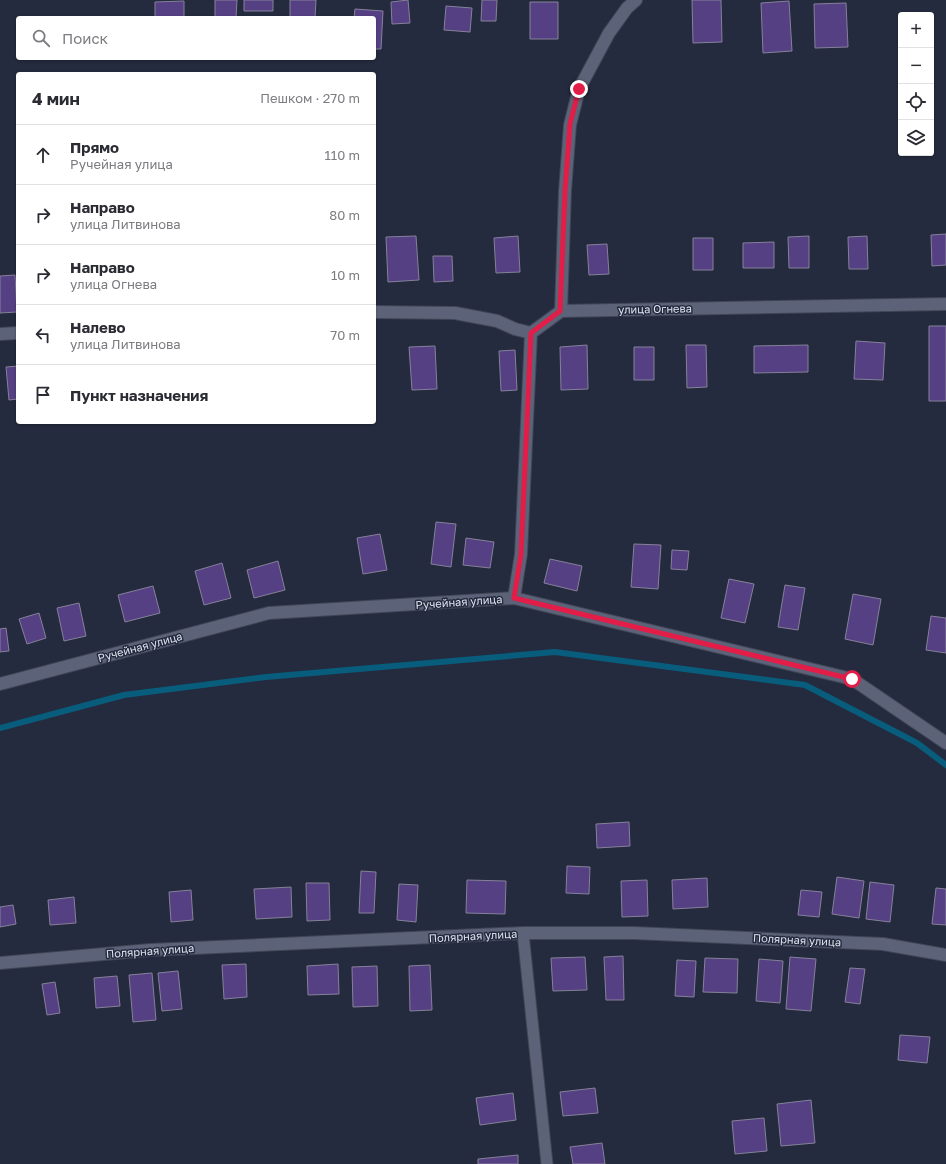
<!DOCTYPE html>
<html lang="ru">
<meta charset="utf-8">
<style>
:root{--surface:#fff;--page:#f7f7f7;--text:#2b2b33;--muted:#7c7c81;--line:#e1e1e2}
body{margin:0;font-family:"Golos Text",sans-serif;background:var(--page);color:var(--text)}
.controls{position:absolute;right:12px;top:12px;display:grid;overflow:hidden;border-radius:4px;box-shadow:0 1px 3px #0004}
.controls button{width:36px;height:36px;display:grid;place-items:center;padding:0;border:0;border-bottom:1px solid var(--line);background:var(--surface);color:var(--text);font:20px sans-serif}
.stop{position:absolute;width:12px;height:12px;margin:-9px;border:3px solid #e11d48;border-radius:50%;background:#fff}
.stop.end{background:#e11d48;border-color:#fff;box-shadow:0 1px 4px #0008}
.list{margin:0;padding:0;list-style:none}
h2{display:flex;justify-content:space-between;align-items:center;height:52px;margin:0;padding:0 16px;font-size:17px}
h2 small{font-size:13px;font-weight:400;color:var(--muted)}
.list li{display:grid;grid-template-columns:26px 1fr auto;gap:12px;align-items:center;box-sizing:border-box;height:60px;padding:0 16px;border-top:1px solid var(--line)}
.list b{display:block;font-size:15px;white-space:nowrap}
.list p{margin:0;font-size:13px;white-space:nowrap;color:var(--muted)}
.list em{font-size:13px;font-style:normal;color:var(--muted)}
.icon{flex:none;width:22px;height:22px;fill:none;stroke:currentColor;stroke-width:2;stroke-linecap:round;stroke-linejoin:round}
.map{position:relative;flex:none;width:946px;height:1164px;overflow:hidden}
.search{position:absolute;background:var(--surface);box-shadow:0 1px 3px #0004;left:16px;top:16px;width:360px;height:44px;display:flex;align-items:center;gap:10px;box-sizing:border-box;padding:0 14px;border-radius:4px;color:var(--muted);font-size:15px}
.panel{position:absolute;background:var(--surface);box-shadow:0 1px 3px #0004;left:16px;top:72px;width:360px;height:352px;border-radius:4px}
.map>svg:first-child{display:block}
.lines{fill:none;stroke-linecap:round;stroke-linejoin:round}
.stream{stroke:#085c7c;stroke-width:6}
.building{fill:#554083;stroke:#868199}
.lane-casing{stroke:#404555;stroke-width:13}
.street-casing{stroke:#404555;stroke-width:14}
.lane{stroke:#5c6379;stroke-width:11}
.street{stroke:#5c6379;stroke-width:12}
.route{stroke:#e11d48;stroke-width:5}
.labels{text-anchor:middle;stroke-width:3;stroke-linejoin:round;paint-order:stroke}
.street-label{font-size:11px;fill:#dde2ef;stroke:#242b3e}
</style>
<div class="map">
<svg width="946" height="1164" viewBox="0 0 946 1164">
<rect width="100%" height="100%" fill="#242b3e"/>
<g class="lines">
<path class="stream" d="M0 728 124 695 266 677 555 652 805 685 917 743 946 765"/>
</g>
<path class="building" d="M215 0H237L236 18H215Z
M244 0H273V11H244Z
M290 0H316L315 18H290Z
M408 0 410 23 392 24 391 2Z
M482 0H497L496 21H481Z
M692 0H721L722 42 693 43Z
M184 1V18H155V2Z
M789 1 792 51 763 53 761 3Z
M530 2H558V39H530Z
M846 3 848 47 815 48 814 4Z
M446 6 472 8 470 32 444 30Z
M355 9 383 11 381 49H374V18H354Z
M946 234V265L932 266 931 235Z
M416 236 419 280 388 282 386 237Z
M518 236 520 272 496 273 494 238Z
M809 236V268H789L788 237Z
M867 236 868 269H849L848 237Z
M693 238H713V270H693Z
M774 242V268H743V243Z
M607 244 609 274 589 275 587 245Z
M433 256H452L453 281 434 282Z
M15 275 17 312 0 313V276Z
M929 326H946V401H929Z
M856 341 885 343 883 380 854 379Z
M587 345 588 389 561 390 560 347Z
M686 345H706L707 387 687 388Z
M808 345V372L754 373V346Z
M435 346 437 389 412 390 409 347Z
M634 347H654V380H634Z
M515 350 517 390 501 391 499 351Z
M18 366V399L9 400 6 367Z
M436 522 456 524 451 567 431 564Z
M380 534 387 570 363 574 357 538Z
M466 538 494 542 490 568 463 565Z
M634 544 661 545 658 589 631 587Z
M672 550 689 551 687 570 671 569Z
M550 559 582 566 577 591 544 583Z
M278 561 285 590 254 598 247 570Z
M222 563 231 598 204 605 195 571Z
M729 579 754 584 745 623 721 618Z
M785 585 805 588 798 630 778 627Z
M153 586 160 613 125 622 118 595Z
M853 594 881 599 873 645 845 639Z
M79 603 86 636 64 641 57 608Z
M39 613 46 638 27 644 19 619Z
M931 616 946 618V653L926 650Z
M6 628 9 651 0 652V629Z
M629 822 630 846 597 848 596 824Z
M567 866 590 867 589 894 566 893Z
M361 871 376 872 374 913H359Z
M837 877 864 881 859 918 832 914Z
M707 878 708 907 673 909 672 880Z
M467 880 506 881 505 914 466 913Z
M647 880 648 916 622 917 621 881Z
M870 882 894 885 890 922 866 919Z
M306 883H329L330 920 307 921Z
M399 884 418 885 416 922 397 920Z
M291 887 292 917 256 919 254 889Z
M936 888 946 889V925L932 924Z
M191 890 193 920 171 922 169 892Z
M801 890 822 892 819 917 798 915Z
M74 897 76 923 50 925 48 900Z
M13 905 16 924 0 927V907Z
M623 956 624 1000H606L604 957Z
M585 957 587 990 553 991 551 958Z
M790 957 816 959 811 1011 786 1009Z
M705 958 738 959 737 993 703 992Z
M759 959 783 961 780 1003 756 1001Z
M677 960 696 961 694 997 675 996Z
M246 964 247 997 224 999 222 965Z
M338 964 339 994 308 995 307 966Z
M430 965 432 1010 410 1011 409 966Z
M377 966 378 1006 353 1007 352 967Z
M850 968 865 969 860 1004 845 1002Z
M178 971 182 1009 162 1011 158 973Z
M152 973 156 1020 133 1022 129 975Z
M117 976 120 1006 96 1008 94 978Z
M55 982 60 1013 47 1015 42 984Z
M900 1035 930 1037 927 1063 898 1060Z
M595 1088 598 1113 563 1116 560 1092Z
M513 1093 516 1120 480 1125 476 1098Z
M811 1100 815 1143 781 1146 777 1104Z
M764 1118 767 1151 735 1154 732 1121Z
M602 1143 605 1164H573L570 1147Z
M518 1155V1164H478V1159Z"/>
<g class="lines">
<g class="lane-casing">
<path id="lane" d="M523 933 547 1164"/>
</g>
<g class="street-casing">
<path id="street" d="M561 311 565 191 570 125 579 89 609 33 627 8 636 0
M374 312 455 313 497 321 515 329 531 333 561 311 946 304
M0 334 18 333
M514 598 521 554 531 333
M0 684 269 613 514 598 852 679 946 743
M0 963 150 950 523 933H634L883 944 946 955"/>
</g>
<use href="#lane" class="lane"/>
<use href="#street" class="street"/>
</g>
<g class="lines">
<path class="route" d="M579 89 570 124 565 191 560 311 531 333 521 554 514 598 852 679"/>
</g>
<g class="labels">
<g class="street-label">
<text transform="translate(655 309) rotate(-1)" y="4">улица Огнева</text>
<text transform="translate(459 602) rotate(-4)" y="4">Ручейная улица</text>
<text transform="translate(140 647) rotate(-15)" y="4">Ручейная улица</text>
<text transform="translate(473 936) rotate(-3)" y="4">Полярная улица</text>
<text transform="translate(797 940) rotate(3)" y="4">Полярная улица</text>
<text transform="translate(150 951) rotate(-4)" y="4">Полярная улица</text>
</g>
</g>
</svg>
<div class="controls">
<button>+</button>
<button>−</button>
<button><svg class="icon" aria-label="locate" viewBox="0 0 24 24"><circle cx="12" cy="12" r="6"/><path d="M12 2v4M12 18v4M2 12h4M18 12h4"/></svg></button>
<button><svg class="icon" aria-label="layers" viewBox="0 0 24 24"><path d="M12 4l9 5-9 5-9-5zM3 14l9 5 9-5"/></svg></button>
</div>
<div class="stop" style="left:852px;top:679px"></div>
<div class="stop end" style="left:579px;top:89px"></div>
<div class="search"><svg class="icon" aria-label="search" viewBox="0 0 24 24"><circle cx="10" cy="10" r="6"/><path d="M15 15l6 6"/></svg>Поиск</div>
<section class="panel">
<h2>4 мин<small>Пешком · 270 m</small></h2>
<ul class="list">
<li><svg class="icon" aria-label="ahead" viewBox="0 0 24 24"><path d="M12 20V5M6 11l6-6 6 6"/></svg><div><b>Прямо</b><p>Ручейная улица</p></div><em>110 m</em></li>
<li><svg class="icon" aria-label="right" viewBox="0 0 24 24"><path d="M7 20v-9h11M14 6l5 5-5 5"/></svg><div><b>Направо</b><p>улица Литвинова</p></div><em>80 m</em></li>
<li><svg class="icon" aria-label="right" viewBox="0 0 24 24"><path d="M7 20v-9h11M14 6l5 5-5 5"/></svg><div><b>Направо</b><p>улица Огнева</p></div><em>10 m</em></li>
<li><svg class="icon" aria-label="left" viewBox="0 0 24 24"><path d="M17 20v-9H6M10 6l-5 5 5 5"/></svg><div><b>Налево</b><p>улица Литвинова</p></div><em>70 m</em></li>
<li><svg class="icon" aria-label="arrive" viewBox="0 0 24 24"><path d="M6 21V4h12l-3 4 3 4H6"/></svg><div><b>Пункт назначения</b></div></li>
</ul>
</section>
</div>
